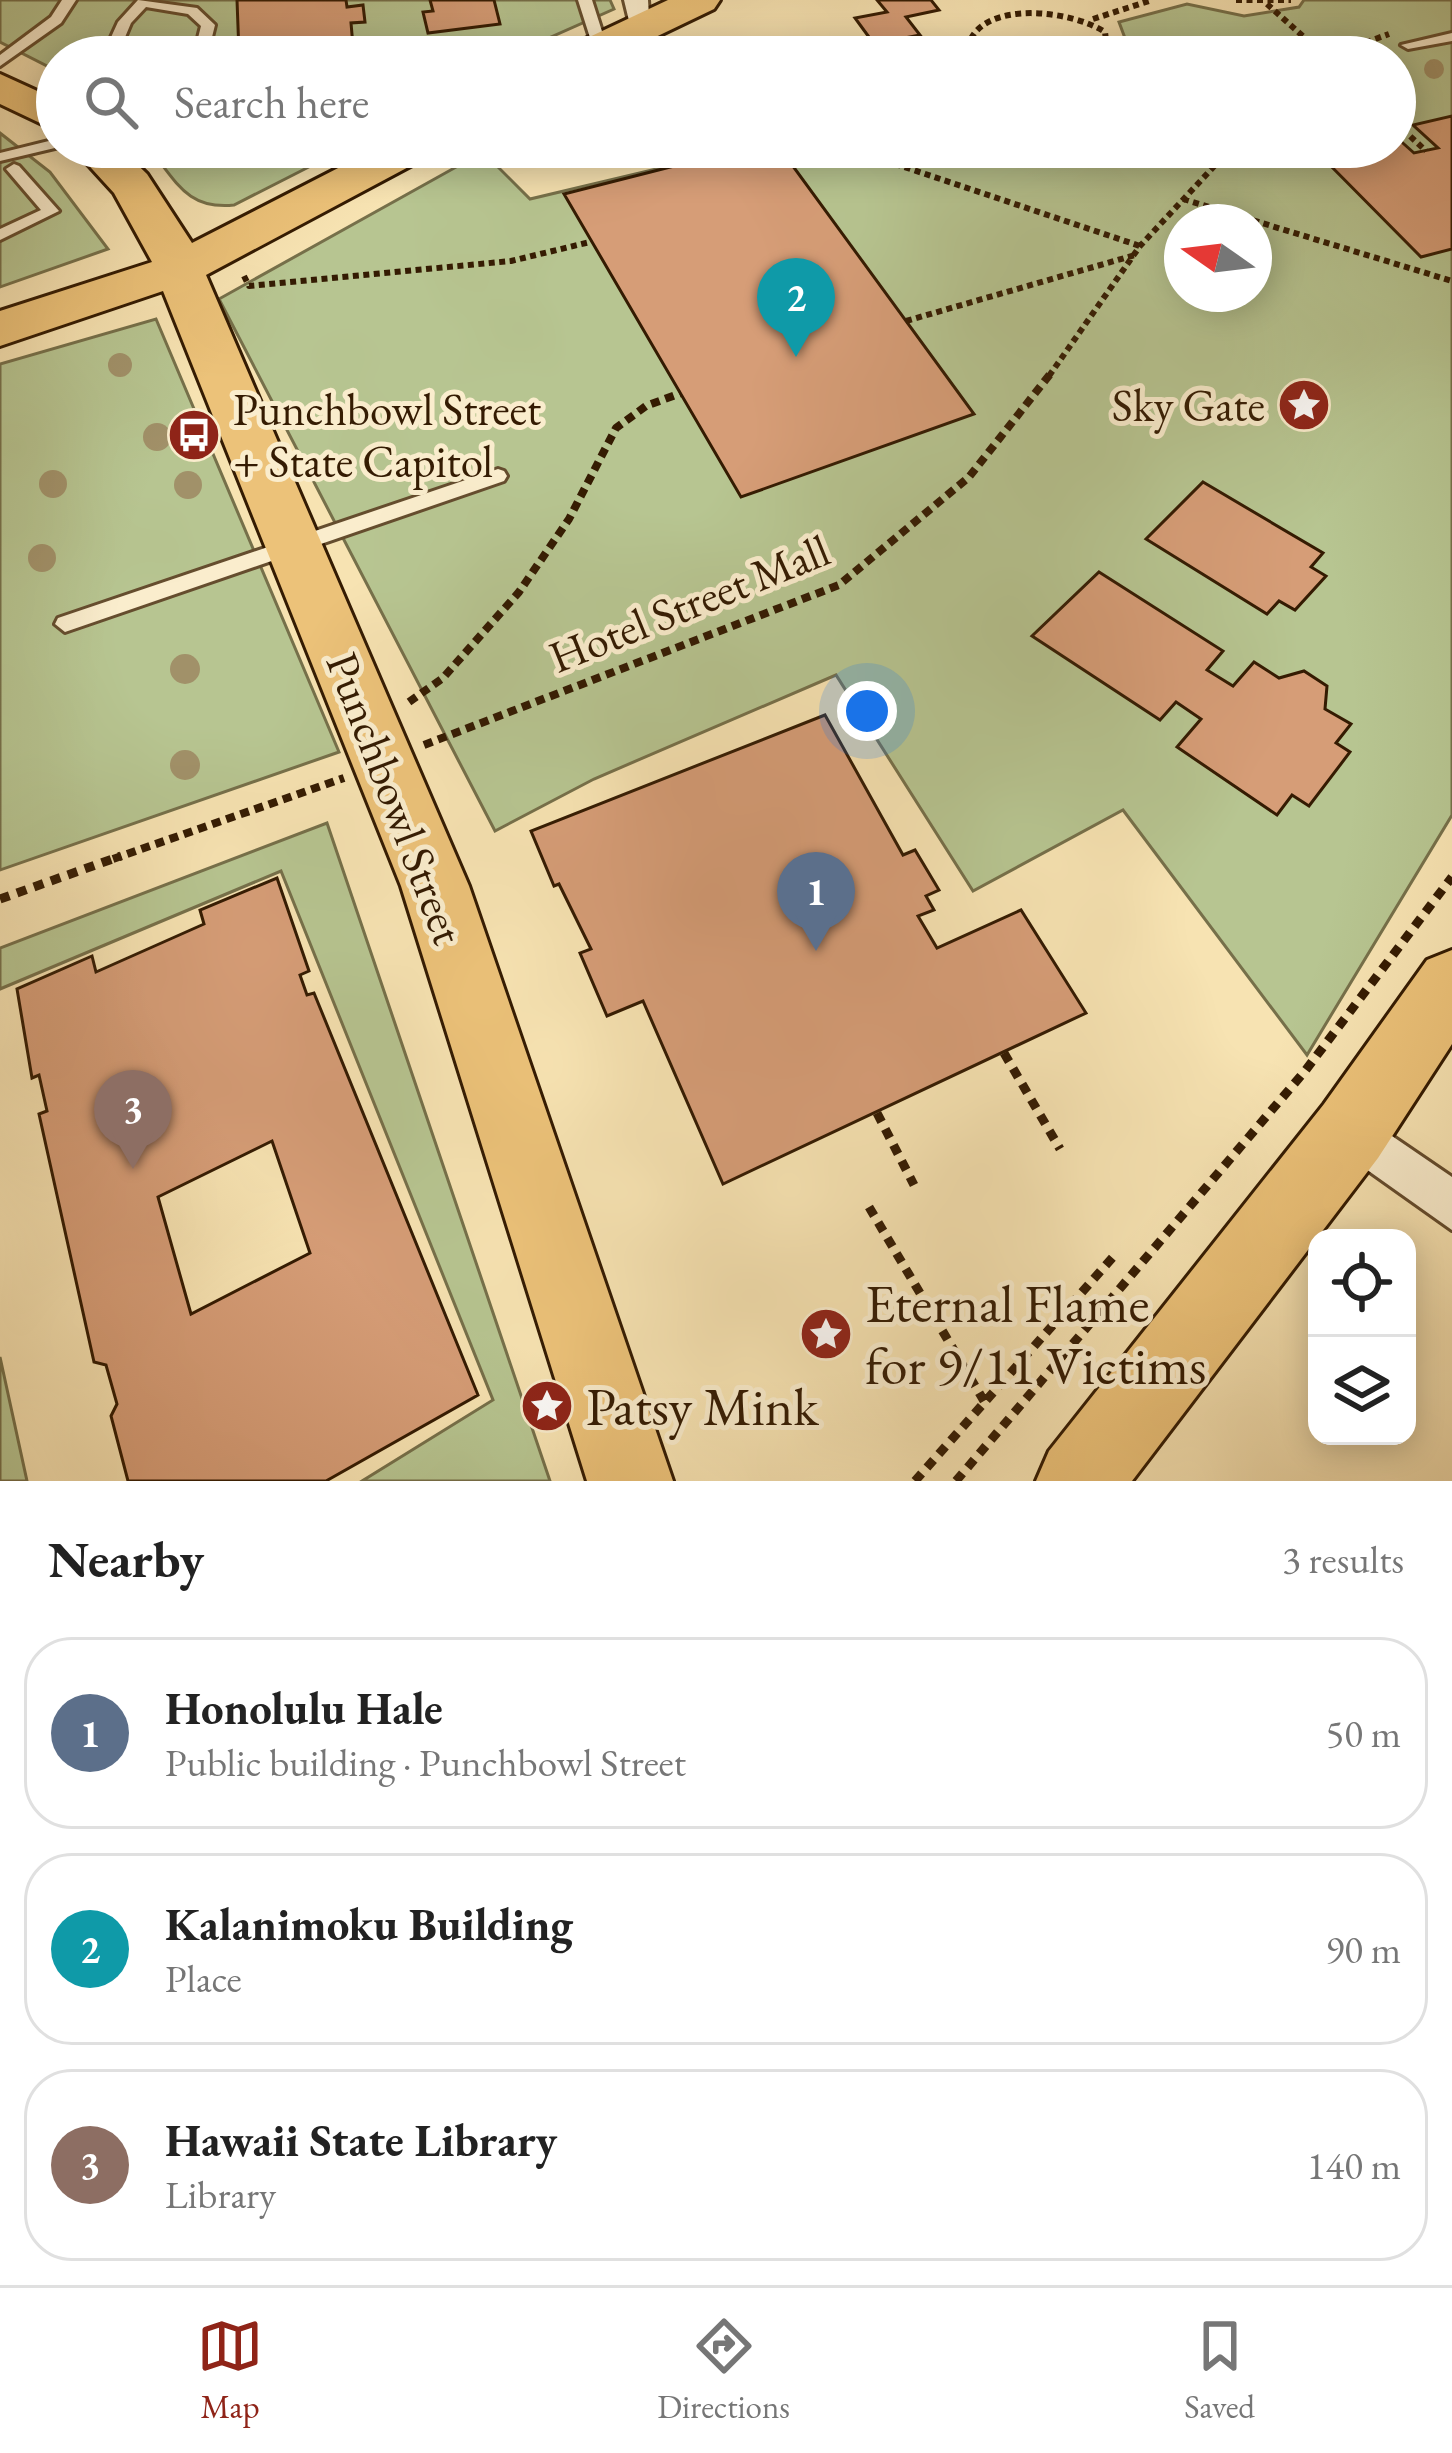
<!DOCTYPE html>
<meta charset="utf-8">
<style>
:root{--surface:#fff;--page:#f2f2f2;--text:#222;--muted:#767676;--line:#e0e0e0;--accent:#8f2418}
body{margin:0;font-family:"EB Garamond",serif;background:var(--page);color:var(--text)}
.controls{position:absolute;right:36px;bottom:36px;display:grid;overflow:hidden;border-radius:24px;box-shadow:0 6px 30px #0003}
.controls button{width:108px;height:108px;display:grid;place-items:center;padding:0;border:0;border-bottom:3px solid var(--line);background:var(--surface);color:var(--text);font:60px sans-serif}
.compass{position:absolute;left:1164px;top:204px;width:108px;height:108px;border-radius:50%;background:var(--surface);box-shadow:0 6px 30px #0003;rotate:284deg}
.you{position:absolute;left:867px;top:711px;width:42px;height:42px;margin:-30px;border:9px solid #fff;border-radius:50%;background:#1a73e8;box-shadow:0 0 0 18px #1a73e833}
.badge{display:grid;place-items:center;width:78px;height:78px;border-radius:50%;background:var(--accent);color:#fff;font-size:39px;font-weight:700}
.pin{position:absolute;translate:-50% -99px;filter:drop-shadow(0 3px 6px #0008)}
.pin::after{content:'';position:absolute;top:63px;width:42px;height:36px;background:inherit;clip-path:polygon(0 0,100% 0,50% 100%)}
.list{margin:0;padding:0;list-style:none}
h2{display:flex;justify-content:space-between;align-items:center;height:156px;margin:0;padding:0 48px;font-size:51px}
h2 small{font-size:39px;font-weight:400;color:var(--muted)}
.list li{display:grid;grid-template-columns:78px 1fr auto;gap:36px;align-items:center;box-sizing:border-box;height:192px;margin:0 24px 24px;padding:0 24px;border:3px solid var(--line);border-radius:48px}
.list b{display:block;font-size:45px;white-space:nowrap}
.list p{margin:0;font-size:39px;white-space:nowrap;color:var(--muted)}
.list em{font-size:39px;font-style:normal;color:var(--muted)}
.icon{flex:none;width:66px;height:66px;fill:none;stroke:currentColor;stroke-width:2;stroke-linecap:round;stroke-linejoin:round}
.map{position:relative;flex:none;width:1452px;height:1481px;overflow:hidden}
.search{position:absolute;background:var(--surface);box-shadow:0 6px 30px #0003;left:36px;right:36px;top:36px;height:132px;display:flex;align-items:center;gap:30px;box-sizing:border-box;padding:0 42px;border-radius:66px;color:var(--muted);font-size:45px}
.sheet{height:804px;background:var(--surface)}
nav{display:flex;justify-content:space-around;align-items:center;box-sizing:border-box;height:168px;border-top:3px solid var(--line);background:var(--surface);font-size:33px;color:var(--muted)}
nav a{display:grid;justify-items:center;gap:6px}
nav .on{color:var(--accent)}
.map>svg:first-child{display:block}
.green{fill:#b7c591;stroke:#76704a;stroke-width:3;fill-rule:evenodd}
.building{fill:#d69d77;stroke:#341b02;stroke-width:3;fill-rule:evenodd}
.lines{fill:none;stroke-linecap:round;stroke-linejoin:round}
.lane-casing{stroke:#654d2e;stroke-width:6}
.street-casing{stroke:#654d2e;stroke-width:6}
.primary-casing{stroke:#341b02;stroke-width:6}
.path-far2{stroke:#341b02;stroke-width:6;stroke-dasharray:6 4.5;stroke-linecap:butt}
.path-far1{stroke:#341b02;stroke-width:8;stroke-dasharray:9 6;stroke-linecap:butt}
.path{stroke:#341b02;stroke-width:9;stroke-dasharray:10 8;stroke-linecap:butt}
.lane{fill:#faedcd;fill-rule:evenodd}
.street{fill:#faedcd;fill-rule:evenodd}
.primary{fill:#ecc279;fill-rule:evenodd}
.tree{fill:#a19169}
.labels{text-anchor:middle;stroke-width:10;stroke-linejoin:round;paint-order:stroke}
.poi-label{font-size:45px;fill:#341b02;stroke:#faedcd;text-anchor:end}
.street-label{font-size:45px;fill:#341b02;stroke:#faedcd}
.near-poi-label{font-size:54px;fill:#341b02;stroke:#faedcd;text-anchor:start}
</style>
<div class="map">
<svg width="1452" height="1481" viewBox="0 0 1452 1481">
<rect width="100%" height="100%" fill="#f7e3b2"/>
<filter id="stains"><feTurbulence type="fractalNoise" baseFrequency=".00167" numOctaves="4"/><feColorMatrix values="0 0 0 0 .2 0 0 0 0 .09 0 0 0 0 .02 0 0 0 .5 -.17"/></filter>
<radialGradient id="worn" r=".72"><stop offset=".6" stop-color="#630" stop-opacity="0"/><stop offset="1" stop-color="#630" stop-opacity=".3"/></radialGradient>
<path class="green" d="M0 0H610L614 9 506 57H57V71L0 42Z
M1304 0H1452V815L1307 1055 1123 810 973 891 836 675 594 779 495 831 219 299 483 152 530 199 749 147H1395V57H1132L1119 22 1187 4 1244 16 1299 7ZM1182 222H1254V294H1182Z
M0 133 50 172 108 249 0 287Z
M148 147H348L234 205C186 210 176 180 148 147Z
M156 319 339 752 0 870V364Z
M327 823 550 1481H362L493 1400 281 871 0 989V948Z
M0 1357 27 1481H0Z"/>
<path class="building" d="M237 0H346L347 7 363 5 365 22 351 23 353 46 359 49 295 57 239 53Z
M430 0H494L500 24 428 33 423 12 433 11Z
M877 0H931L939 10 906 17 920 35 874 44 855 18 887 12Z
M1452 116V249L1421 257 1314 149 1395 147V136L1414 153 1438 148 1413 125Z
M749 147H779L974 414 741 497 564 194Z
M1203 482 1323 553 1311 567 1326 576 1295 610 1279 601 1267 614 1146 539Z
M1099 572 1223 651 1207 670 1233 686 1254 662 1279 678 1304 671 1327 686 1325 709 1351 724 1336 743 1350 752 1309 806 1292 795 1277 815 1177 747 1201 719 1176 702 1160 720 1032 636Z
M825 715 903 855 915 850 939 890 926 896 934 910 918 916 937 948 1021 910 1086 1013 723 1184 643 1001 607 1016 580 953 591 949 559 884 554 886 531 831Z
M277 878 309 971 300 975 307 995 314 993 478 1395 326 1481H128L111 1416 117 1404 106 1365 94 1362 39 1114 47 1111 39 1075 32 1078 17 989 92 956 96 972 204 924 200 910ZM272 1141 310 1253 191 1314 158 1197Z"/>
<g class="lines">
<g class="lane-casing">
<path id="lane" d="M62 0H76L61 23 0 66V55L51 17Z
M138 0 197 8 215 25 207 57H193L195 50H119L116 57H102L118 22ZM146 7 188 14 201 26 197 42H123L131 23Z
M578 0H592L607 47 605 50 593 47Z
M1452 33V41L1408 49 1401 45Z
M57 139 59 147 0 161V153Z
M14 164 19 166 59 211 0 240V229L41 210 6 169Z
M498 469 504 471 507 476 504 481 65 632 55 624 58 618Z"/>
</g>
<g class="street-casing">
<path id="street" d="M624 0H648L650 33H632Z
M1351 1108 1452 1177V1230L1335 1147 1328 1131 1335 1115Z"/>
</g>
<g class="primary-casing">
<path id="primary" d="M668 0H720L714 9 614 57H560L566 48Z
M0 74 57 100V131L0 104Z
M72 147H119L147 174 192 243 379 147H435L429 156 206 275 469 886 673 1481H587L401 886 163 291 0 346V311L152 262 114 193Z
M1452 950V1044L1378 1158 1132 1481H1036L1049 1451 1324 1104 1427 960Z"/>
</g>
<path class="path-far2" d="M1236 0H1291
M1267 4 1326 57
M1093 19 1152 0
M977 57 969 43C985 0 1071 10 1105 32L1108 57
M1326 57 1389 34
M1395 122 1426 151
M845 147 1140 246
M1183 199 1452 281
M244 276 249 286 511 261 590 242
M906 321 1135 255
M1049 376 1140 246 1232 147"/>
<path class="path-far1" d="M409 702 443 678 519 592 569 519 616 428 646 406 681 393
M424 745 839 585 969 477 1051 373
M113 859 344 778"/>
<path class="path" d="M0 899 121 856
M1004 1053 1060 1149
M877 1113 914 1185
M869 1207 984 1401
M915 1481 1113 1257
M956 1481 1305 1071 1452 877"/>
<use href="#lane" class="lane"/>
<use href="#street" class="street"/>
<use href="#primary" class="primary"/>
</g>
<g class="tree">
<circle cx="1434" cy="69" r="10"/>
<circle cx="120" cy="365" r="12"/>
<circle cx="157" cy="437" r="14"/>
<circle cx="53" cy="484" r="14"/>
<circle cx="188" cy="485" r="14"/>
<circle cx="42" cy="558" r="14"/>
<circle cx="185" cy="669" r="15"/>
<circle cx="185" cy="765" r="15"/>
</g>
<defs>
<g id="sight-disc" transform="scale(2.7)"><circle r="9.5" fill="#8f2418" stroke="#faedcd"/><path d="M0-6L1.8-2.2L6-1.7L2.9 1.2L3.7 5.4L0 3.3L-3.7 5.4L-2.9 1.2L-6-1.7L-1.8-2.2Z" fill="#fff"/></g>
<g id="bus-disc" transform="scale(2.7)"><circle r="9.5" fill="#8f2418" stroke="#faedcd"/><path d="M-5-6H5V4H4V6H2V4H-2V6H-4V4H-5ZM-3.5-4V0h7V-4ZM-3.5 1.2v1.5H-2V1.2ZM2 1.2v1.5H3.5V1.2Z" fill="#fff"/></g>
</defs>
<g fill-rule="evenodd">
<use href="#sight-disc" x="1304" y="405"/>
<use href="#bus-disc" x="194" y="435"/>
<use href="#sight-disc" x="826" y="1334"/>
<use href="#sight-disc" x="547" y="1406"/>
</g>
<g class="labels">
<g class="poi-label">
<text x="1265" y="421">Sky Gate</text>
<text x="233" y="425" text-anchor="start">Punchbowl Street<tspan x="233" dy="52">+ State Capitol</tspan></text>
</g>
<g class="street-label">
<text transform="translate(689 603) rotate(-22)" y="16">Hotel Street Mall</text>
<text transform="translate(396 798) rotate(69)" y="16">Punchbowl Street</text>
</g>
<g class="near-poi-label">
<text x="865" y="1322">Eternal Flame<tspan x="865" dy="62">for 9/11 Victims</tspan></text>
<text x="586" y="1425">Patsy Mink</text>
</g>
</g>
<rect width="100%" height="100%" filter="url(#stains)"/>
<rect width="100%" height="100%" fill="url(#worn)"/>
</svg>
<div class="controls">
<button><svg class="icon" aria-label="locate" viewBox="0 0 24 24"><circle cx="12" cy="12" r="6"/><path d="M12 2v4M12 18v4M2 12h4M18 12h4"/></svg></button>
<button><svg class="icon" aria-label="layers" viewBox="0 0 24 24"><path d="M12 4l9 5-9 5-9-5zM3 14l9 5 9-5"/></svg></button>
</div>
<svg class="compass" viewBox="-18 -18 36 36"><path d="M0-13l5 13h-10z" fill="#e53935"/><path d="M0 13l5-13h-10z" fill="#767676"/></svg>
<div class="you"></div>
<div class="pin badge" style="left:816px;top:951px;background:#5c6f8a">1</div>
<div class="pin badge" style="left:796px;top:357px;background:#0f9aa8">2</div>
<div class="pin badge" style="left:133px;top:1169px;background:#8d6e63">3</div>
<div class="search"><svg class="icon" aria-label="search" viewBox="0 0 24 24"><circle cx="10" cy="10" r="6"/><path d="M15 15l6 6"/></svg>Search here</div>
</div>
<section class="sheet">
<h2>Nearby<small>3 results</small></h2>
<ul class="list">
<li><span class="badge" style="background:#5c6f8a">1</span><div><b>Honolulu Hale</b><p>Public building · Punchbowl Street</p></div><em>50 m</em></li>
<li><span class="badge" style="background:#0f9aa8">2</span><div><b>Kalanimoku Building</b><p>Place</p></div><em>90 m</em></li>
<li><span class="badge" style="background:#8d6e63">3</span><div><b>Hawaii State Library</b><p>Library</p></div><em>140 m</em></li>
</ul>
</section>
<nav>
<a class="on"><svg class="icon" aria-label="map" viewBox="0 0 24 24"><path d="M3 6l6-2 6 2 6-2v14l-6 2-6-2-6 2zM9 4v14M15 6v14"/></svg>Map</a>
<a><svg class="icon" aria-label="directions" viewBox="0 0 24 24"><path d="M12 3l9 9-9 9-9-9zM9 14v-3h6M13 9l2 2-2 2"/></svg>Directions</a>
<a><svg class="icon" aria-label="saved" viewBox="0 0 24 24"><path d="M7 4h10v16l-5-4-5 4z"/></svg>Saved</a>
</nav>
